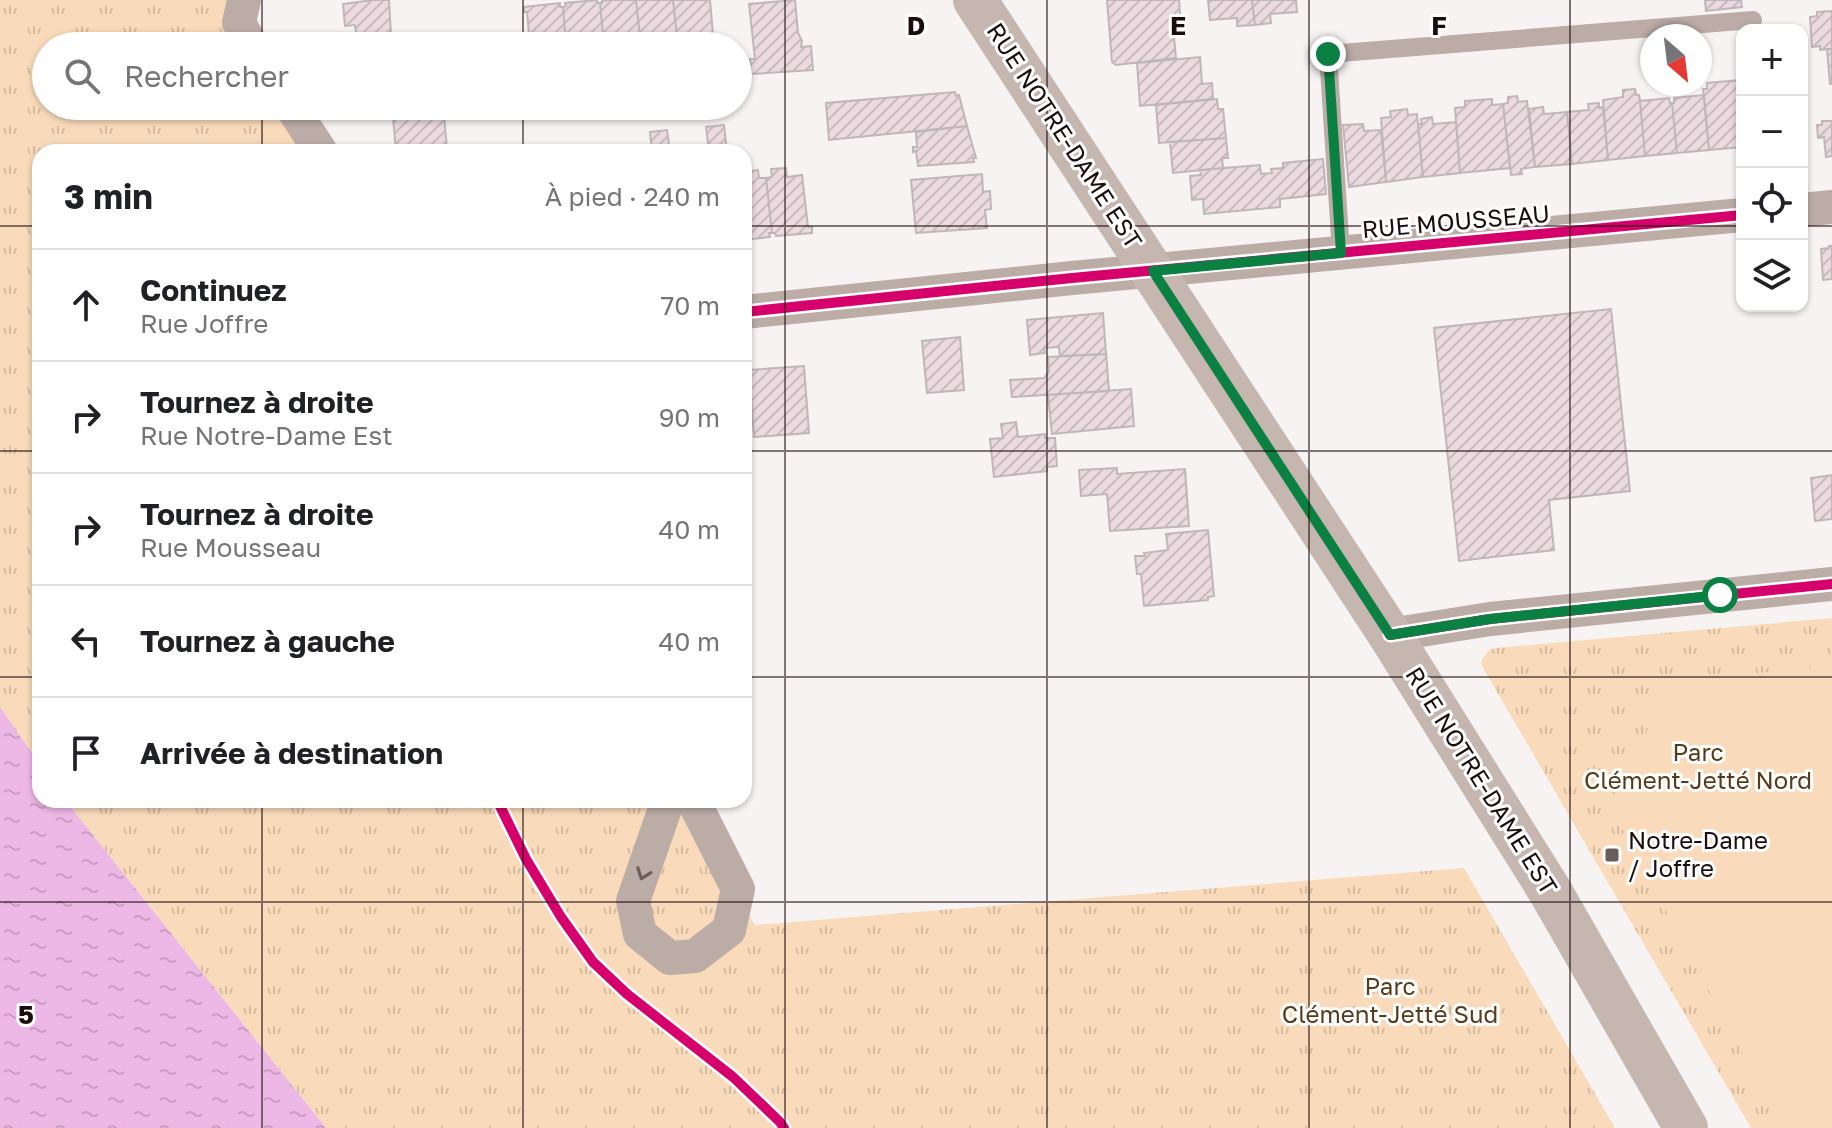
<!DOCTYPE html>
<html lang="fr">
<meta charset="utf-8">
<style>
:root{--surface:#fff;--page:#f6f6f6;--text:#202124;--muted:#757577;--line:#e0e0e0}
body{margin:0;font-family:"Golos Text",sans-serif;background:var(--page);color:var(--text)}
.controls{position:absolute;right:24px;top:24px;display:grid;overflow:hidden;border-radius:16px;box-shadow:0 2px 6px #0004}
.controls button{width:72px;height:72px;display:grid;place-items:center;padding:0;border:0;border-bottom:2px solid var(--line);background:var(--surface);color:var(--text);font:40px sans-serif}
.compass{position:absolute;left:1640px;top:24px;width:72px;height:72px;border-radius:50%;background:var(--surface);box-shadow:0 2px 6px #0004;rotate:152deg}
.stop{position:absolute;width:24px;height:24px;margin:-18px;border:6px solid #0b8043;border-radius:50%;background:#fff}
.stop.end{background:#0b8043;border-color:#fff;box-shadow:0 2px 8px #0008}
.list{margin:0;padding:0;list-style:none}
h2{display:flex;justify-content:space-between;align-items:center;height:104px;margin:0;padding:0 32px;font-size:34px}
h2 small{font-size:26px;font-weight:400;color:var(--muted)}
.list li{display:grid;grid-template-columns:52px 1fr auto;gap:24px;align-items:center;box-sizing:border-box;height:112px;padding:0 32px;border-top:2px solid var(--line)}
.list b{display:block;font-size:30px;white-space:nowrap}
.list p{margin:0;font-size:26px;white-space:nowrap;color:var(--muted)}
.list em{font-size:26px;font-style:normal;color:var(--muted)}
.icon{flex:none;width:44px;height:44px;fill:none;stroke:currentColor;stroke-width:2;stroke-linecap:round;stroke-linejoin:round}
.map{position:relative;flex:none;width:1832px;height:1128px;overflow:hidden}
.search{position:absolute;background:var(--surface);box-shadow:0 2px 6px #0004;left:32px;top:32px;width:720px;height:88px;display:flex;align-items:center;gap:20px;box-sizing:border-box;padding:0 28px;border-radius:44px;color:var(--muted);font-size:30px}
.panel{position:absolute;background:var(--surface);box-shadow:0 2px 6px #0004;left:32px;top:144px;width:720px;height:664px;border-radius:24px}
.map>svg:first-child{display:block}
.grass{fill:url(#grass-tufts)}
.pitch{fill:#f9dbbb}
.water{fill:url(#water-ripples)}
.building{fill:url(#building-hatch);stroke:#bfb6b9;stroke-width:2}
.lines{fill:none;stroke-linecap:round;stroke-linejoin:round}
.lane{stroke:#bcaca6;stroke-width:18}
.street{stroke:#bcaca6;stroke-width:34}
.secondary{stroke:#c5b6af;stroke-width:44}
.cycleway-casing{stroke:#fff;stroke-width:15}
.cycleway{stroke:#d6006c;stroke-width:10}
.oneway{stroke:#6c5c5a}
.route{stroke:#0b8043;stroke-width:10}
.grid{fill:none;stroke:#1b0d0d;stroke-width:2;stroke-opacity:0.55}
.poi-dot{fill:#685e5e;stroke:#fff;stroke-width:3}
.labels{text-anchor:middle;stroke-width:6;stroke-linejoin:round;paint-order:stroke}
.street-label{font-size:24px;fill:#1b0d0d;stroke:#fff}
.park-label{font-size:24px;fill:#553b19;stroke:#fff}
.poi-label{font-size:24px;fill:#1b0d0d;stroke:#fff;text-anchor:start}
.grid-label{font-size:26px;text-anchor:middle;font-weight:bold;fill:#1b0d0d;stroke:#fff;stroke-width:6;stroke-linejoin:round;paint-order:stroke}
</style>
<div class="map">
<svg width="1832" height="1128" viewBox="0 0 1832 1128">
<defs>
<pattern id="grass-tufts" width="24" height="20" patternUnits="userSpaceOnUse" patternTransform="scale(2)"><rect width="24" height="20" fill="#f9dbbb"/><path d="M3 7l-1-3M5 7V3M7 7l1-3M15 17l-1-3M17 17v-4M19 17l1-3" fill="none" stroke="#d5bba0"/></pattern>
<pattern id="water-ripples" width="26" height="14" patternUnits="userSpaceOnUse" patternTransform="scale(2)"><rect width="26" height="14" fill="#eeb8e6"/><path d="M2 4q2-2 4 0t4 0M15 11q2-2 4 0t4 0" fill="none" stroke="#cc9dc4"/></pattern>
<pattern id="building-hatch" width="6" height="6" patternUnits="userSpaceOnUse" patternTransform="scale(2)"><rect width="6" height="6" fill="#ebdae0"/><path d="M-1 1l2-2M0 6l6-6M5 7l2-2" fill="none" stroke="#c9babf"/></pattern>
</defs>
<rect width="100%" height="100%" fill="#f8f3f3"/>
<path class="grass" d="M0 0H233L261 46H46V106H298L327 152H40V766L0 708Z
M1832 618V1128H1751L1483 668 1481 661 1489 650 1495 648Z
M65 800H681L755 925 1464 868 1615 1128H326Z"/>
<path class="pitch" d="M1832 664V1128H1782L1610 806 1670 684Z"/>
<path class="water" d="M0 707 40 765V800H65L326 1128H0Z"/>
<path class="building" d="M373 0H389L391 35 357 40 355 25 345 26 343 4Z
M597 0 598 3H600L604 46H566L563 7 566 6 565 3Z
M636 0H673L678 46H641Z
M636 0 641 46H604L600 3H602V1L609 0Z
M673 0H710L714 46H678Z
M795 0 798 33 802 41 801 47 811 46 813 70 751 74 750 59H755L749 4Z
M1107 0H1179L1181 26H1173L1176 58 1116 65 1112 62Z
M1208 0H1252L1255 25 1237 26V18L1210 20Z
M1252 0H1296L1297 12 1270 14 1271 23 1255 25Z
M1705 0H1741L1742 7 1706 11Z
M560 3V7H563L566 46H530L527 12H524V7Z
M1832 11V49L1820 50V46L1812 47 1810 17 1817 16V12Z
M401 34 403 46H357V40Z
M1827 49H1832V84H1830Z
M1200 57 1202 84 1212 83 1213 99 1140 106 1137 63Z
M1738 65H1742V147L1709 150 1703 89H1707V83L1740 80Z
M1635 89 1636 95H1639L1640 101 1645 156 1608 160 1603 100 1623 97V90Z
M955 92 956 96 959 95 967 126 829 140 826 103Z
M1704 95 1709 150 1677 153 1672 103H1674V98Z
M1517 96 1518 102 1527 101 1535 167 1521 169 1522 174 1511 175 1503 104 1508 103V97Z
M1669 98 1670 103H1672L1677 153 1645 156 1640 101Z
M1217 99 1218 109H1223L1226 138 1159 143 1156 105Z
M1492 99V105L1503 104 1510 168 1460 173 1455 108 1465 107V101Z
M1599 103V108L1603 107 1608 160 1572 164 1567 112 1589 110 1588 104Z
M1543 107 1544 114 1567 112 1572 164 1535 167 1529 109Z
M1407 109 1408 115 1417 114 1423 177 1386 182 1381 118 1391 117 1390 111Z
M444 114 447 149 422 152H396L393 117Z
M1432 117 1433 124 1456 122 1460 173 1423 177 1418 124H1422L1421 119Z
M1822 121H1832V156L1826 157 1824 137 1818 138 1817 125H1822Z
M1363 124 1364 131 1381 130 1386 182 1349 187 1343 125Z
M724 125 727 152H709L706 127Z
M967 126 976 158H973L974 162 918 166 916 151 913 152V147H917L916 132Z
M667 130 670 152H652L650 132Z
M1226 138 1228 158H1222L1223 168 1173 173 1170 142Z
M464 147V152H422L447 149Z
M1323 159 1326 194 1280 199V207L1204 214 1203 199 1192 200 1190 176 1201 175 1200 170 1260 165 1261 174 1272 173 1271 169 1283 168V163Z
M786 168 787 177 802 175 808 227H812V233L776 236 775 233H772L766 178 772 177 771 169Z
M758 170 759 178H766L772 233H769L770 237 744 240 745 172Z
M982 174 983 192 990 191 991 209 985 210 987 228 916 233 911 180Z
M1829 246H1832V279L1823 280 1821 249 1829 248Z
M1611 309 1630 491 1549 500 1554 550 1459 561 1434 328Z
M1103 313 1106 354 1060 356 1059 347 1044 348 1045 353 1030 355 1027 320Z
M960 337 964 390 927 393 922 341Z
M1106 352 1109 391 1012 397 1010 380 1044 378 1049 372 1048 357 1106 354Z
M804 366 809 433 754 437 749 370Z
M1131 389 1134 426 1052 434 1048 395Z
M1016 422 1018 437 1045 434V438H1055L1057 466 1047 467V471L994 477 990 439 1003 438 1001 424Z
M1117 468V474L1185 469 1189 526 1110 531 1107 494 1081 496 1079 470Z
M1832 475V519L1815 521 1811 478Z
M1208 530 1214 596 1208 597V600L1144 606 1141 574H1137L1135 556H1145L1144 553 1168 550 1166 534Z"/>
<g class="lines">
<path class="lane" d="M1341 253 1328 54 1753 20"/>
<path class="street" d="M244 0 239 23 252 46
M291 106 321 152
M1802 210 1832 207
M744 312 1072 278 1742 215
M1390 635 1490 619 1832 584
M668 800 633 901 640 934 670 958 695 956 729 930 738 889 693 800"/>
<path class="secondary" d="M975 0 1390 635 1550 891 1686 1128"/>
<g class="cycleway-casing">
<path id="cycleway" d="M744 312 1072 278 1742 215
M1390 635 1490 619 1832 584
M497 800 526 859 561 917 593 962 627 994 733 1077 780 1122 784 1128"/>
</g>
<use href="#cycleway" class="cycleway"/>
</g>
<defs><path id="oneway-chevron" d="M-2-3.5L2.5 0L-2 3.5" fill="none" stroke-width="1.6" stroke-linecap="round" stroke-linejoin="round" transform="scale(2)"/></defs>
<use class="oneway" href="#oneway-chevron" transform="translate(643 874) rotate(110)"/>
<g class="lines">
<path class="route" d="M1328 54 1341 253 1153 271 1390 635 1490 619 1720 595"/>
</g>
<path class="grid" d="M262 0V46M523 0V46M785 0V1128M1047 0V1128M1309 0V1128M1570 0V1128M262 106V152M523 106V152M0 226H40M744 226H1742M1802 226H1832M0 451H40M744 451H1832M0 677H40M744 677H1832M262 800V1128M523 800V1128M0 902H1832"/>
<rect class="poi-dot" x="1604" y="847" width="16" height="16" rx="4"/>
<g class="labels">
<g class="street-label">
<text transform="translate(1064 136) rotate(57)" y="8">RUE NOTRE-DAME EST</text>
<text transform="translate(1456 222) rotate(-5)" y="8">RUE MOUSSEAU</text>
<text transform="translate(1481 781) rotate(58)" y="8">RUE NOTRE-DAME EST</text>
</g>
<g class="park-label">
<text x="1698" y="761">Parc<tspan x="1698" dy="28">Clément-Jetté Nord</tspan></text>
<text x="1390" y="995">Parc<tspan x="1390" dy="28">Clément-Jetté Sud</tspan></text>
</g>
<g class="poi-label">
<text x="1628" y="849">Notre-Dame<tspan x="1628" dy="28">/ Joffre</tspan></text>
</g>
</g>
<g class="grid-label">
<text x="916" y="35">D</text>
<text x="1178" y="35">E</text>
<text x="1439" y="35">F</text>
<text x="26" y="1024">5</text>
</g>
</svg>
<div class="controls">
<button>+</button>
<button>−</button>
<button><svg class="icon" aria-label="locate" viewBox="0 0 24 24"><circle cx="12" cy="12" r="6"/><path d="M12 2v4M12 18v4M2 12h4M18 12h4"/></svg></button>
<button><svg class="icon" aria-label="layers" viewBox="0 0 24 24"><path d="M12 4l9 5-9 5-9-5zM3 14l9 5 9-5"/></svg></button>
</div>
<svg class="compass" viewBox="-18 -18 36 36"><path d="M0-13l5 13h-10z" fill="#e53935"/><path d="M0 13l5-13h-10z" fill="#757577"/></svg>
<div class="stop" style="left:1720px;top:595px"></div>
<div class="stop end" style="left:1328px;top:54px"></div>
<div class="search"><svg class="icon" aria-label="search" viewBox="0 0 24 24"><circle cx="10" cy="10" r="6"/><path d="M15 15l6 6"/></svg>Rechercher</div>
<section class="panel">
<h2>3 min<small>À pied · 240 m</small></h2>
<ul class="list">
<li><svg class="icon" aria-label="ahead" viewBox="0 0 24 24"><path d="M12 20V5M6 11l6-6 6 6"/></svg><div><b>Continuez</b><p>Rue Joffre</p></div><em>70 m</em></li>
<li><svg class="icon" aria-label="right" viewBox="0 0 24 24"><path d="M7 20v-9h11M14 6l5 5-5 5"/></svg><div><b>Tournez à droite</b><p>Rue Notre-Dame Est</p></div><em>90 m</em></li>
<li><svg class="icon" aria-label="right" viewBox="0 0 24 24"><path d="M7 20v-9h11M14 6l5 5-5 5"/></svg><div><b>Tournez à droite</b><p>Rue Mousseau</p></div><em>40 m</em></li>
<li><svg class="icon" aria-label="left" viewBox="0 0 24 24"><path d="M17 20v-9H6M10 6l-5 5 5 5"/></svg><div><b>Tournez à gauche</b></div><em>40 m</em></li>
<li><svg class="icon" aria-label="arrive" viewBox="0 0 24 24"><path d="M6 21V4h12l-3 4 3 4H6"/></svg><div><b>Arrivée à destination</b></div></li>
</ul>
</section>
</div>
